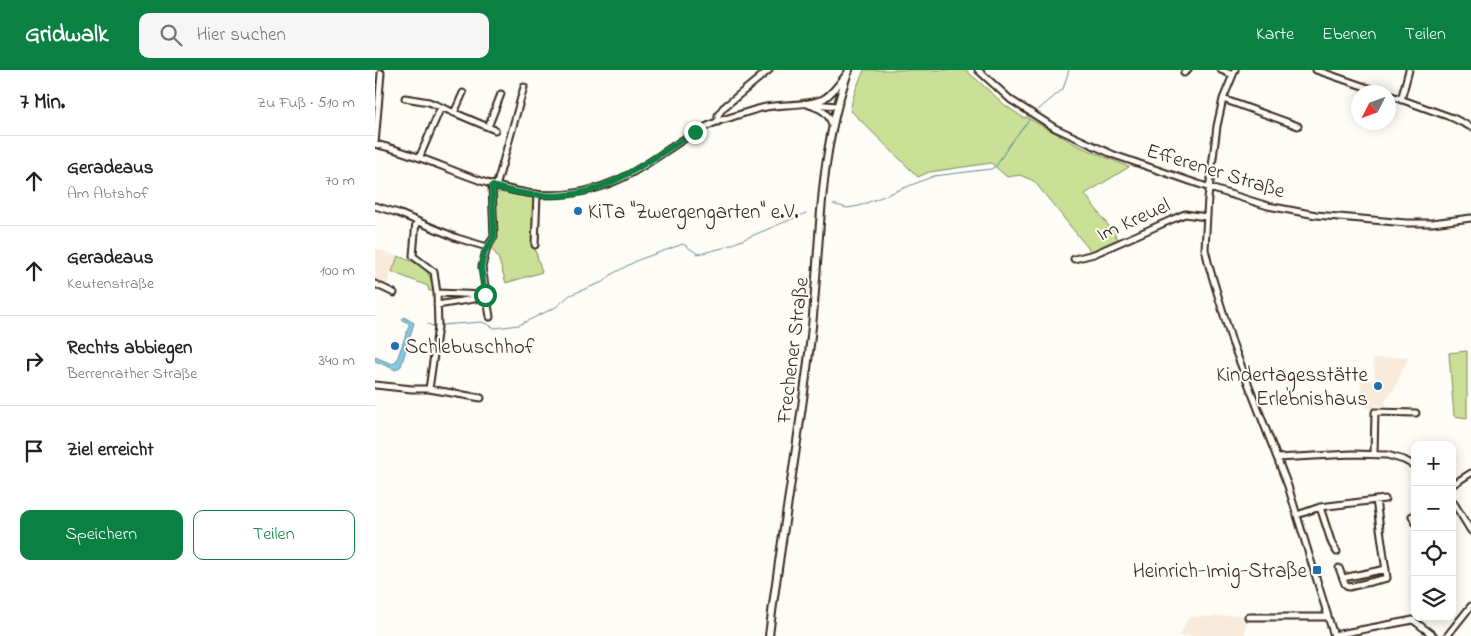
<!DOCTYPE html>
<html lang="de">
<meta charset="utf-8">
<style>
:root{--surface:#fff;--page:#f6f6f6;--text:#222;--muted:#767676;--line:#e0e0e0;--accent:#0b8043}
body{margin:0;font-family:"Indie Flower",sans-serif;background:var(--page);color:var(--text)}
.controls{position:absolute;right:15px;bottom:15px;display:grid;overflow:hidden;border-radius:10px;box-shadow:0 2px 12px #0003}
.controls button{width:45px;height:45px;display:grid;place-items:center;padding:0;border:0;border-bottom:1px solid var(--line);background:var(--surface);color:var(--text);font:25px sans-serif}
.compass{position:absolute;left:976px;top:15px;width:45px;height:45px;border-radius:50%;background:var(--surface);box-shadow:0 2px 12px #0003;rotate:228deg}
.stop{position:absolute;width:15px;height:15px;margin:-11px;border:4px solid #0b8043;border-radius:50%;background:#fff}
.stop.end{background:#0b8043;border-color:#fff;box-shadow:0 1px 5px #0008}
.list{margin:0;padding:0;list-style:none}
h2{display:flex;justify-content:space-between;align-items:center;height:65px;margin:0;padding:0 20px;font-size:21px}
h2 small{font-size:16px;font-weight:400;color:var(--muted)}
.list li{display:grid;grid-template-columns:32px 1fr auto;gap:15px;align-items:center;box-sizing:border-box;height:90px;padding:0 20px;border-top:1px solid var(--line)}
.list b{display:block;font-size:19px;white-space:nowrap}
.list p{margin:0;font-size:16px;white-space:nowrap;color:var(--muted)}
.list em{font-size:16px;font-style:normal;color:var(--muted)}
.actions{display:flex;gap:10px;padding:15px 20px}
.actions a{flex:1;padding:11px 0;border:1px solid var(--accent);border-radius:10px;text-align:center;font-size:18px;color:var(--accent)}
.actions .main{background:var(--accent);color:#fff}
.icon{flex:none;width:28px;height:28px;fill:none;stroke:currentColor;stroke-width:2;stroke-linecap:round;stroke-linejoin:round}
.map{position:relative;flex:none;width:1096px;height:566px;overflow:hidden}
header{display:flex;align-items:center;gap:30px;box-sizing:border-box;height:70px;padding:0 25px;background:var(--accent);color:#fff}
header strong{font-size:24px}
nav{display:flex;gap:28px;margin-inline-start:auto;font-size:18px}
.search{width:350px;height:45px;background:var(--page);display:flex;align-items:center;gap:12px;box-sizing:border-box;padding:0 18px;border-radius:10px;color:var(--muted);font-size:19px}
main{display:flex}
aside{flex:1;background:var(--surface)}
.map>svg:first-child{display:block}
.built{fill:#f8ebdc}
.green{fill:#c9e096;stroke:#82855a}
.water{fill:#83cbe4;stroke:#668b95}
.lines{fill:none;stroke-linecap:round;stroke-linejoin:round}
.stream{stroke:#668b95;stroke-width:1}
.minor-casing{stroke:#3b2a1e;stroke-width:9}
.major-casing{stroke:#3b2a1e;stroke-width:10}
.minor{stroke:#fdfcf7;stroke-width:5}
.major{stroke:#fdfcf7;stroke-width:6}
.route{stroke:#0b8043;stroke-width:6}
.poi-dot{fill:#1f6fb2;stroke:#fdfcf7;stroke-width:2}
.labels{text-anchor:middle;stroke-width:4;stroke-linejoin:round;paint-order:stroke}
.street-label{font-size:21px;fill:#3b2a1e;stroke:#fdfcf7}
.poi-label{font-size:21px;fill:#3b2a1e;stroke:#fdfcf7;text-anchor:start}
</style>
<header>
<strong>Gridwalk</strong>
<div class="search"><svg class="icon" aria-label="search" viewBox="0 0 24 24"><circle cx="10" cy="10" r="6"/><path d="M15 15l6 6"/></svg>Hier suchen</div>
<nav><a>Karte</a><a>Ebenen</a><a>Teilen</a></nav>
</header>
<main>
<aside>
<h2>7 Min.<small>Zu Fuß · 510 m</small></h2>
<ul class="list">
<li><svg class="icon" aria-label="ahead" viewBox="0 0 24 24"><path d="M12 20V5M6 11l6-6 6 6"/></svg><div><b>Geradeaus</b><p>Am Abtshof</p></div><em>70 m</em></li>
<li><svg class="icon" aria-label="ahead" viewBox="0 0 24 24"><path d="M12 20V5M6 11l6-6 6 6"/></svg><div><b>Geradeaus</b><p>Keutenstraße</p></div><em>100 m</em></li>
<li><svg class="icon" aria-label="right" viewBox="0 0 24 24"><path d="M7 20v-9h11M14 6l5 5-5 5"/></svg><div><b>Rechts abbiegen</b><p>Berrenrather Straße</p></div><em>340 m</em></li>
<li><svg class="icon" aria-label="arrive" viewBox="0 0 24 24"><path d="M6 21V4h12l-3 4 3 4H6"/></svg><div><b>Ziel erreicht</b></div></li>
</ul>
<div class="actions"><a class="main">Speichern</a><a>Teilen</a></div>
</aside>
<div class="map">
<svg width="1096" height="566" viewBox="0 0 1096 566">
<rect width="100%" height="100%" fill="#fdfcf7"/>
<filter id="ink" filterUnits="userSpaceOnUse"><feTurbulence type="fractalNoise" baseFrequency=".02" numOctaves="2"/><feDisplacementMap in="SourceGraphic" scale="10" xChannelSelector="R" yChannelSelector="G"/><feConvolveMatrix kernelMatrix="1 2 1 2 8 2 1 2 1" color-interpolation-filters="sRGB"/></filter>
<g filter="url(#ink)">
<path class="built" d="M0 179 23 186 11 216 10 213 0 210Z
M1034 286 1018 321 1016 320 1013 328H1010L1011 336 1000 335 999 339 990 338 985 312 1000 309 998 289Z
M871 545 870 566H804L814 547Z"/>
<path class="green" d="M489 0H591L631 36 649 48 651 47 704 76 754 97 710 124 744 170 717 183 659 111 645 105 632 107 616 93 554 102 543 107 475 40 480 21Z
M124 122 159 128 158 173 167 202 131 213 123 187 117 179 122 167 120 126Z
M23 186C44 194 55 197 59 221H54L53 216 17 202Z
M1092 281V348L1079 346 1074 283Z"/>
<path class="water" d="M29 247 39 253 26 296 21 300 0 291V287L17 294 21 292 34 256V253L27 250Z"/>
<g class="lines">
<path class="stream" d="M663 40 688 19 694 0
M458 134 472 138 484 136 559 106 616 99 621 96 635 74 654 50
M53 254 60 257
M67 255 107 252 120 258 144 255 181 237 195 225 230 211 237 204 263 190 308 174 323 184 348 178 431 143"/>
<g class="minor-casing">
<path id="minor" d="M603 0 636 30 680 58 739 85 835 118 893 136 941 145 1031 153H1057L1096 148
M846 0 858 5
M860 0 848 29 842 56 833 128 830 179 834 196 857 272 913 416 959 566
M941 0 1005 22
M809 3 813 0
M1014 25 1078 48 1096 57
M30 28 54 32 120 60
M848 29 923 56
M1026 30 1034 0
M429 33C443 38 453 40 457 55
M439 34 462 36
M79 43 88 23
M343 52V45L348 38 394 0
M113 57 126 24
M0 74C87 94 150 152 243 110 279 94 309 63 347 50 362 46 376 40 391 37 407 34 436 36 450 28 460 21 466 11 473 2
M0 74 6 3
M45 86 66 37
M121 117 149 17
M0 136 23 143 82 168 112 177 119 167 117 116
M41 151 38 186 59 202 62 223 63 257 54 319
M160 175 162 124
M112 177 107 197 115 247
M699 189 719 184 805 146 810 144 831 147
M0 214 19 223
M62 223 111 225
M62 235 111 227
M0 315 37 319H54L106 328
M999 384 1000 342 1041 343
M902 388 977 384 1012 385 1029 390 1040 396
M1077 415 1096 403
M1077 430 1096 461
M945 437 957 474 962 482
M922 445 945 437 1010 429
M1037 446 1040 452
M964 498 970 514 974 517 1012 508 1001 430
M968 508 1011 499
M873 547H953
M959 565 1038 550 1059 566
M1072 566 1096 536"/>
</g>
<g class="major-casing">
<path id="major" d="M394 566C406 466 425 366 436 266 446 177 442 85 474 0"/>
</g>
<use href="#minor" class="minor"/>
<use href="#major" class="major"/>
</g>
</g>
<g class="lines" filter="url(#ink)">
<path class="route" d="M110 225 106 197 110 181 119 167 117 116C211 144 245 108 320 62"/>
</g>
<g class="poi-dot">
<circle cx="203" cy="141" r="5"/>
<circle cx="20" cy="276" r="5"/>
<circle cx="1003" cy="316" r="5"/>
<rect x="937" y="495" width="10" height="10" rx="2.5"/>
</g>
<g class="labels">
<g class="street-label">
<text transform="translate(841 100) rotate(17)" y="7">Efferener Straße</text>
<text transform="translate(758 149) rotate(-24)" y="7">Im Kreuel</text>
<text transform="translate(417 280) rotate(-83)" y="7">Frechener Straße</text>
</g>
<g class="poi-label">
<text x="213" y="148">KiTa "Zwergengarten" e.V.</text>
<text x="30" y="283">Schlebuschhof</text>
<text x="993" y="311" text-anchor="end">Kindertagesstätte<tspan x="993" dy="24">Erlebnishaus</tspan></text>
<text x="932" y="507" text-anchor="end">Heinrich-Imig-Straße</text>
</g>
</g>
</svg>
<div class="controls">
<button>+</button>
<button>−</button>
<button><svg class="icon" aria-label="locate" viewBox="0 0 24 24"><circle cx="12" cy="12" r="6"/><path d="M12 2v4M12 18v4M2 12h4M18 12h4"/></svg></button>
<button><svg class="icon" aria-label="layers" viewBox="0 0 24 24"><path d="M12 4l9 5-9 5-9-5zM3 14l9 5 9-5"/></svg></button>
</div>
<svg class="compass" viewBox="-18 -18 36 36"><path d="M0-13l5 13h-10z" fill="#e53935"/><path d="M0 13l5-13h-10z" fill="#767676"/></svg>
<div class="stop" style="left:110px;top:225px"></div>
<div class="stop end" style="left:320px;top:62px"></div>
</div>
</main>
